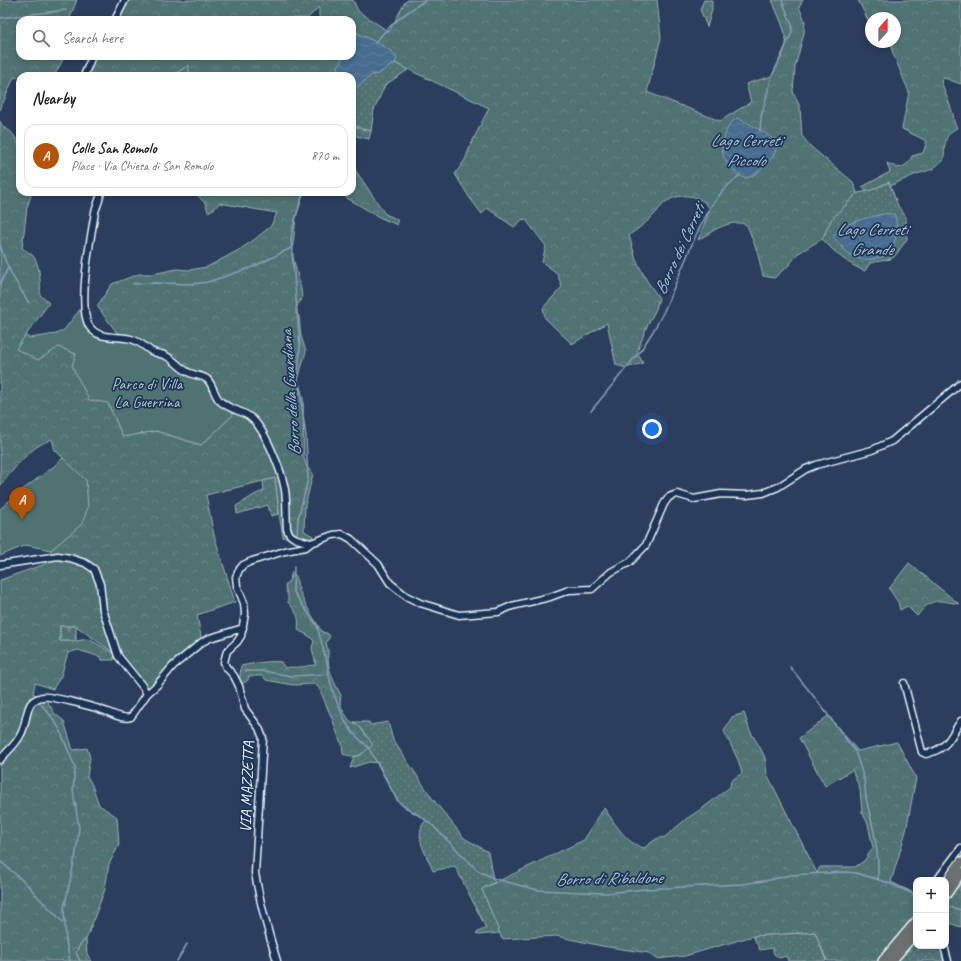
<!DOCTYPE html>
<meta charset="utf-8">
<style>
:root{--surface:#fff;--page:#f6f6f6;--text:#222;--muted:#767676;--line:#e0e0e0;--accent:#b45309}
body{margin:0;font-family:Caveat,sans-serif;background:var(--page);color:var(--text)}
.controls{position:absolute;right:12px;bottom:12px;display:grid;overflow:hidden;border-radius:8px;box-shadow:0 2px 6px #0003}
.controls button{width:36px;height:36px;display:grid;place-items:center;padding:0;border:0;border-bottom:1px solid var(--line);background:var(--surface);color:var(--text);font:20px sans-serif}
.compass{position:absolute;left:865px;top:12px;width:36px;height:36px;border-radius:50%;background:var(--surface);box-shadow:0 2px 6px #0003;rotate:21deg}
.you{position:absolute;left:652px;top:429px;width:14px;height:14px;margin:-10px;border:3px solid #fff;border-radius:50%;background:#1a73e8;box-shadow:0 0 0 6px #1a73e833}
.badge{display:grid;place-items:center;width:26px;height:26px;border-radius:50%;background:var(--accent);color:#fff;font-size:13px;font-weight:700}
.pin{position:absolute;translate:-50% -33px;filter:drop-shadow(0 1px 2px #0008)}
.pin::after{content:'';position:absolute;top:21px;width:14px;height:12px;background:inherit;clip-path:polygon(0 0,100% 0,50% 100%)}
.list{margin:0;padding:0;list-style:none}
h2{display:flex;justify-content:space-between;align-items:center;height:52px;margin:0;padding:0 16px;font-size:17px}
h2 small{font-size:13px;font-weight:400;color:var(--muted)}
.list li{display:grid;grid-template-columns:26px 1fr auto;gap:12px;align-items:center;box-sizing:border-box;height:64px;margin:0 8px 8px;padding:0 8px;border:1px solid var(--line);border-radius:12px}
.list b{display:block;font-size:15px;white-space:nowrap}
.list p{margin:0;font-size:13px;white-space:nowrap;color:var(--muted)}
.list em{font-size:13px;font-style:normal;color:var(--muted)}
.icon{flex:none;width:22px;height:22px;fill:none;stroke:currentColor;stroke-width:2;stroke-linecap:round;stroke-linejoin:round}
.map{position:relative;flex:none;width:961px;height:961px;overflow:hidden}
.search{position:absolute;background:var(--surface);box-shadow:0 2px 6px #0003;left:16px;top:16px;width:340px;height:44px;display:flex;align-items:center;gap:10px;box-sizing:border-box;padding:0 14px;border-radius:12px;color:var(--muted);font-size:15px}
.panel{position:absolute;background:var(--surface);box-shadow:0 2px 6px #0003;left:16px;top:72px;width:340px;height:124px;border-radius:12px}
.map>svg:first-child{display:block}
.grass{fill:url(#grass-dots);stroke:#9cb2b6;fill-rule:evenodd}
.forest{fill:url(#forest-crowns);stroke:#9cb2b6}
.cemetery{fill:url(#cemetery-stones);stroke:#9cb2b6}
.park{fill:#4f7273;stroke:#9cb2b6}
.water{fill:url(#water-waves);stroke:#87a1b8}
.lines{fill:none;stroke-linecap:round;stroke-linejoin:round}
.stream{stroke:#87a1b8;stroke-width:1.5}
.minor-casing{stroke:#e8f1f8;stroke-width:9}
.highway-casing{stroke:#e8f1f8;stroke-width:12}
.minor{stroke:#1d3557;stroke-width:6}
.highway{stroke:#6a706d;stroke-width:9}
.labels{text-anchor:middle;stroke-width:3.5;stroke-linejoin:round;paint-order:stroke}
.park-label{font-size:16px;fill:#b2c5c9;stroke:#1d3557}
.street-label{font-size:16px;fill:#e8f1f8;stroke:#1d3557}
.water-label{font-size:17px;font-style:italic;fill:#b0c2d3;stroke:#1d3557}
</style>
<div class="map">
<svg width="961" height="961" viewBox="0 0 961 961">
<defs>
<pattern id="grass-dots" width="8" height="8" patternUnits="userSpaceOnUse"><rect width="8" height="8" fill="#4f7273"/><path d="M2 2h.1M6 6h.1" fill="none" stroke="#688788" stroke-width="1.8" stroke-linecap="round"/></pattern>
<pattern id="forest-crowns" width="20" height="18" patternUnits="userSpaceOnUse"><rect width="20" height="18" fill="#4f7273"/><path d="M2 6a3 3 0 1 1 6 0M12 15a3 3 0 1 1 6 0" fill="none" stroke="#688788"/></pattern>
<pattern id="cemetery-stones" width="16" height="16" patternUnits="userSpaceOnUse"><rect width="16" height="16" fill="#4f7273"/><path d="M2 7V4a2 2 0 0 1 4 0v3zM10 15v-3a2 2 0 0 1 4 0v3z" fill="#688788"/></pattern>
<pattern id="water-waves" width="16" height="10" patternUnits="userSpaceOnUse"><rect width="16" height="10" fill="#476c8e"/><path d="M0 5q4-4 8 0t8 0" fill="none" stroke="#62819f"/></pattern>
</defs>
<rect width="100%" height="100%" fill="#2b3e5d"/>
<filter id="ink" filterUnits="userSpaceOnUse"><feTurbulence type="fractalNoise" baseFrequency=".025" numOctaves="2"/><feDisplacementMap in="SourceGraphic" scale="8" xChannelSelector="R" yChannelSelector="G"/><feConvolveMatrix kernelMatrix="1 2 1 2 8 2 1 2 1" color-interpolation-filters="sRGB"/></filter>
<g filter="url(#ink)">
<path class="grass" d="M704 0H712V10L707 27 700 9Z
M395 63 408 70 385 85 374 110 371 131 362 129 352 125V91L372 75 378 74Z
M190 64 189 74 187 76H171Z
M889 182 898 206 906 217 907 239 895 256 891 259 870 263 865 271C847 264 836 253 822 239L831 220 857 193 869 191ZM895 217 896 235 875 259C849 259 852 254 834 238Z
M275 478 279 514 271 516 268 505 237 514 236 506C246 501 253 494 264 491L263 481Z
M354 722H369L370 725 388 722 393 740 432 798 464 838 488 852 493 879 495 882 482 889 500 933 478 935 476 933 486 928 455 866 433 871C427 855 412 835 426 820L402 805 397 800 378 763 369 762 350 768 354 757 361 755 359 726Z
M815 932 826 961H788L786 956 779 958 774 954 772 948 760 950 753 936Z
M916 932V946H944L948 961H892Z
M86 940 87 954 92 961H80L76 953 80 944Z"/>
<path class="forest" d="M0 0H77L69 20H20V56H65L54 76H20V78L14 77 0 110Z
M125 0H353L358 11 389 32 405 2 408 0H657L661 38 647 92 720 121 751 102 746 84 772 76C775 69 785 52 786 45 788 34 776 11 772 0H803L799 7 805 21 804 33 795 67 793 92 800 107 802 136 811 147 853 182 857 193 831 220 822 239 797 254 790 264 774 278 763 276 757 251 747 225C730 218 713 231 698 240L710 209C701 194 680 192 666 202 660 206 657 213 651 218 644 224 637 230 629 235L636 260 647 281 659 298 656 309 647 326 637 352 643 363 626 368 616 365 607 323 572 344 545 318 543 308 562 287 557 273 542 262 546 246 526 220 523 219 514 227 487 208 482 214 469 197 455 174 465 160 471 144 489 108 395 63 397 58C390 47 368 39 357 33L352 35V20H319V7L308 18H274L273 20H115Z
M858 0H961V84L944 78 941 81 953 114 954 122 957 128C943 135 945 146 944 159L933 169 914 175 890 186 889 182 869 191 862 187 890 172 887 163 898 168C906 166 909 163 912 156L923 153 927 141 902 129 909 92 892 51V42H895V18H871V26Z
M92 56H263L262 59 273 56H343L334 76H187L189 74V65L171 76H84Z
M0 121 3 127C27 137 20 170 20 192H32L27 208 22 248C25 250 30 253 33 256 40 263 41 285 40 295L49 303 16 349 59 347 76 354 108 403 123 437 156 431 201 445 233 415 232 408 121 338 97 306 112 284 139 274H152L177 269 189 270 207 267 239 250 255 239 271 226 277 213 219 203 215 208 208 212 206 204 198 196 197 192H304L296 217 293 245V257L301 289 302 298 296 308V314L299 316 301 336 306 351 298 380 303 397 304 458 307 467 313 474 305 506 304 531 313 536 311 540 283 537 280 520 275 478 206 495 214 535 235 602 197 615 202 642 147 694 118 656 76 626H60V641H76L89 639 114 654V660H102L101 657 78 650 68 653 61 676 53 689 35 683 33 694 44 696 55 714 64 721 73 750 87 748 90 758 87 776 92 785 99 805 117 817 119 845 109 864 105 889 86 940 80 944 76 953 80 961H0V580L45 564 51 550 62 540 69 464 55 450 52 439C29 447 15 468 0 486Z
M352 125 362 129 371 131 369 139 352 135Z
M352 165 385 214 397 219V225L379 217 337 192H352Z
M909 563 959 604C937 600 932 597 917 616L907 606 900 610 898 602 889 589Z
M292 572 296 576C298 597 312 614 322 632L327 633 330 636 326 643C329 652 328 651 328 659 329 672 335 685 341 695L340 702 342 709 349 720 359 726 373 745C360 755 359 759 343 754L342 743 340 741 333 721 319 688 315 684 293 685 266 680 263 676H249L248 680 239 686 236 679 240 677 241 666C250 664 273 660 281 662L285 668C291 666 294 668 299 667 305 667 309 665 316 665L312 648 314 641 309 636 298 630C300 615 296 613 288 602V597L285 586 290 579Z
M744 713 750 731 761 749 765 758 767 774 817 873 820 867H855L864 861 873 848 868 824 862 812 860 789 852 770 825 786 799 738 828 716 858 751 897 742 916 778 906 831 891 882 916 894V922L883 961H827L815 932 753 936 685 956 657 959 649 953 602 946 556 936 502 939 482 889 584 840 604 808C615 823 625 843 644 848L656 839 665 837 686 819 703 808 730 787 731 781 742 773 738 760 724 731 732 717Z
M956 880 960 883 959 889 961 892V927L946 922V894Z"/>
<path class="cemetery" d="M60 626H76V641H60Z"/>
<path class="park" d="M85 303V313L94 331 130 339 166 355 179 367 202 376 218 398 232 408 233 415 201 445 156 431 123 437 108 403 89 400 72 366 76 354 59 347 38 360 16 349 25 336 30 338 56 334 64 330Z
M63 458 86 480 88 507 82 524 51 550 26 545 0 556V509L18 493 52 468Z"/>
<path class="water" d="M357 33C368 39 390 47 397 58L395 63 378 74 372 75 352 91V76H334L343 56H352V35Z
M738 118C747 123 771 134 776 143 781 153 755 178 746 178 739 178 725 162 723 155 722 151 722 147 723 143 726 132 727 123 738 118Z
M887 213 895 215C899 234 896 258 871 259 866 259 861 260 856 258 847 255 839 243 833 237 839 222 873 217 887 213Z"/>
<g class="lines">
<path class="stream" d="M0 18 66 10
M375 43C389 25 406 12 426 0
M760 132 761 117 772 76 792 32V25L782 0
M0 244C5 266 17 284 29 303
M0 284 8 268
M133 284 155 283 193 284 208 282 253 267 291 248
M591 411 641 350 655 328 664 311 696 235 711 206 725 188 740 175
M297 535 298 519 308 479 306 437 298 378 300 346 291 240 292 231 303 192
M294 567 293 591 317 626 327 663 330 681 334 695 345 721 353 733 369 748 397 800 402 805 423 818 434 827 477 870 495 879 538 890 606 893 646 889 742 884 770 880 790 875 844 872 856 873 886 882 916 895
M790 667 819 703 855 751 864 779 866 798 874 832 878 859V880
M245 671H262L292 676 329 674
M41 704 51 716 59 728 75 767 73 791 79 828 78 837 76 853 64 909 66 941 70 961
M0 861 29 886 36 895 65 924
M946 906 961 910
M177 961 187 944"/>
<g class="minor-casing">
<path id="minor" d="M115 20 125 0
M84 76 92 56
M101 192C100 199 97 205 95 212 91 237 77 305 89 326 99 341 117 335 131 339 139 341 145 347 151 351 156 354 161 353 166 356 175 360 180 369 190 373 196 376 201 375 207 379 213 385 214 394 219 400 227 409 241 410 250 417 265 428 282 472 285 490 287 502 286 516 287 529 290 540 302 540 311 543
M0 565 58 556 70 558 85 563 94 569 100 584 103 610 118 656 143 687 147 694
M904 683 922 752 926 754C949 748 949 738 961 721
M0 760C7 751 16 745 21 734 26 726 26 708 32 702 34 700 40 697 43 697 48 695 94 707 102 710 112 713 122 720 131 717L147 694 157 685 173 666 202 642 210 638 243 628
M937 880 961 848
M944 946 948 961
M277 961C268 932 260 903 255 873L263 738 259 728 245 709 239 686 234 676 226 667 224 662 227 651 237 642 241 636 245 614 244 603 237 586 236 577 239 570 243 565 252 561 285 551 306 547 311 543 333 535 342 534 351 539 378 564 390 583 406 596 420 603 459 615 498 612 512 606 550 597 569 590 592 589 611 572 630 562 646 545 664 504 669 497 677 494 694 499 721 494 747 495 763 493 778 487 806 469 816 465 872 450 892 441 961 383"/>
</g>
<g class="highway-casing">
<path id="highway" d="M946 883 961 862
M946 894 961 872
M883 961 916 922
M891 961 916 932"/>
</g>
<use href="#minor" class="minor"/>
<use href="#highway" class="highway"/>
</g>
</g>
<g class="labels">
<g class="park-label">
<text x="147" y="389">Parco di Villa<tspan x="147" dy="18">La Guerrina</tspan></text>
</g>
<g class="street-label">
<text transform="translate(246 787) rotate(-88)" y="6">VIA MAZZETTA</text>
</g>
<g class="water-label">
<text x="746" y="146">Lago Cerreti<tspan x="746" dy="20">Piccolo</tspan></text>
<text x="872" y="235">Lago Cerreti<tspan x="872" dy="20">Grande</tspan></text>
<text transform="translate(679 249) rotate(-65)" y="6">Borro dei Cerreti</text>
<text transform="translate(290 393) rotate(-94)" y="6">Borro della Guardiana</text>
<text transform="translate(609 878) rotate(-1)" y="6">Borro di Ribaldone</text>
</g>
</g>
</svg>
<div class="controls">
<button>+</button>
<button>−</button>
</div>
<svg class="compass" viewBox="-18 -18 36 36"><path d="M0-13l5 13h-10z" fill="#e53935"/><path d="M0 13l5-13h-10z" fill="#767676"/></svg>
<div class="you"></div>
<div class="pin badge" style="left:22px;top:520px">A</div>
<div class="search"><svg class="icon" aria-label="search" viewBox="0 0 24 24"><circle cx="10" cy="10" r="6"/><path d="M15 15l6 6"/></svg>Search here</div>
<section class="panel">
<h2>Nearby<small></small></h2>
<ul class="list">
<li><span class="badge">A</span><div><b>Colle San Romolo</b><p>Place · Via Chiesa di San Romolo</p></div><em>870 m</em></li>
</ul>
</section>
</div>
